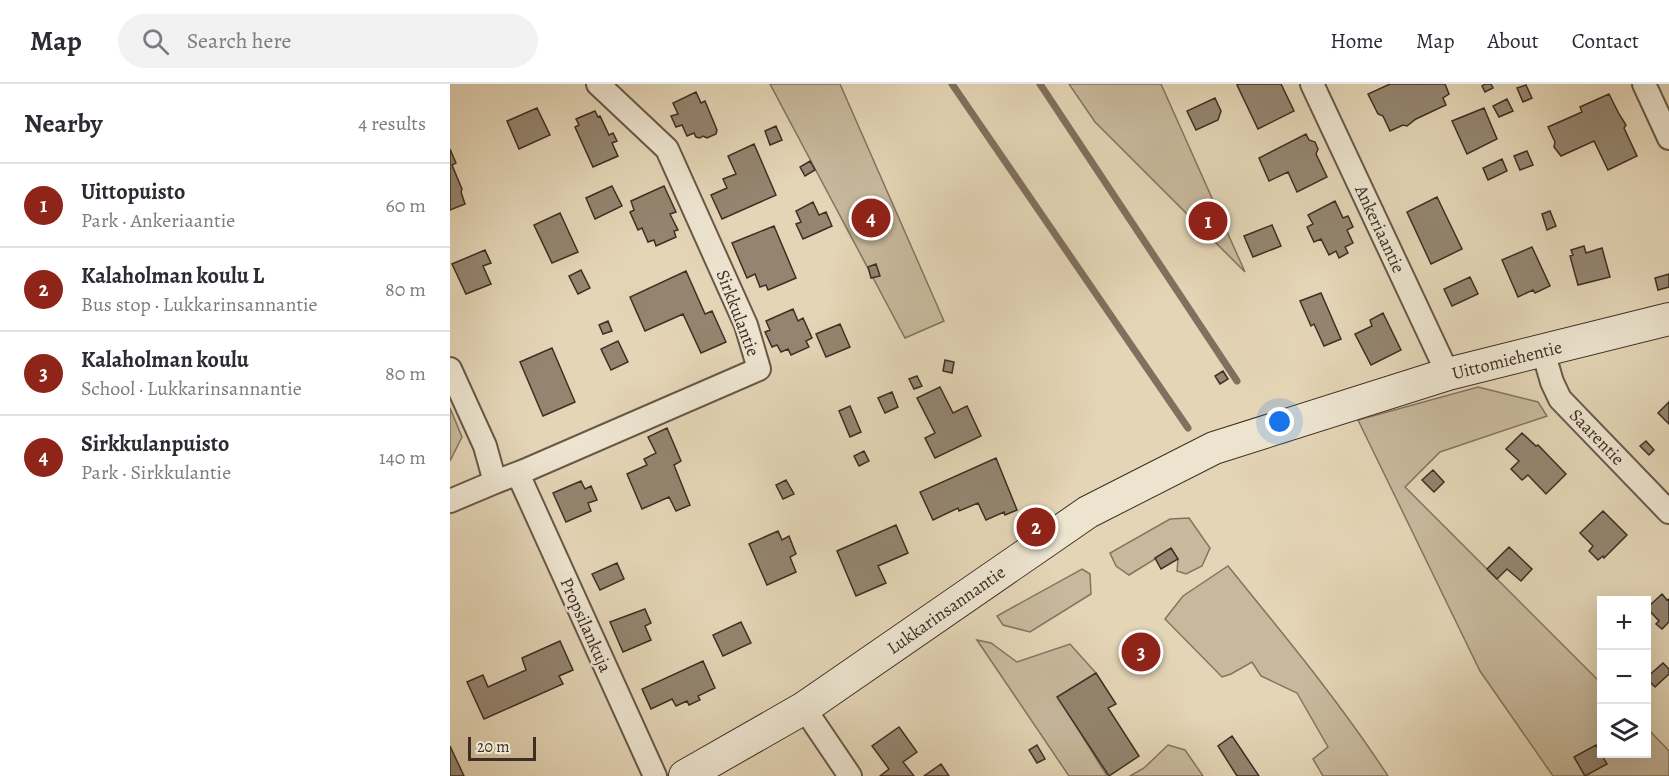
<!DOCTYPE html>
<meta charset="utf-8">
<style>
:root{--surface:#fff;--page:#f2f2f3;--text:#2b2b33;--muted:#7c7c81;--line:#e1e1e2;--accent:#8f2418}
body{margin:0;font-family:Alegreya,serif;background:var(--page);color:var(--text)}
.controls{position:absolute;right:18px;bottom:18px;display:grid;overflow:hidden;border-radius:0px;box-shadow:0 6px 24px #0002}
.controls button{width:54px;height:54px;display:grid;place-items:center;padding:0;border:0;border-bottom:2px solid var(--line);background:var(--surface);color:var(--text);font:30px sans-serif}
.scale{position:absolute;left:18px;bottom:15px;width:68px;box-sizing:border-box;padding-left:6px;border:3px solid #3e2e24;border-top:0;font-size:16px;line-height:21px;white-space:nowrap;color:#3e2e24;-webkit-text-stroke:4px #ede4d0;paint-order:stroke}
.you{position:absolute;left:830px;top:338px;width:21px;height:21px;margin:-15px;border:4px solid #fff;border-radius:50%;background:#1a73e8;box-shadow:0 0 0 9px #1a73e833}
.badge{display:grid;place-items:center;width:39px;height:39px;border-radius:50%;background:var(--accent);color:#fff;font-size:20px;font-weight:700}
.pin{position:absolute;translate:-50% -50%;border:3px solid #fff;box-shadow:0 2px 6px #0006}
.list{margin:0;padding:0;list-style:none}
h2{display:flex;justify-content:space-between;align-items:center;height:78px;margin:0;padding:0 24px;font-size:26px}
h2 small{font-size:20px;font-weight:400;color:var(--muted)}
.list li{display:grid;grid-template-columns:39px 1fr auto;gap:18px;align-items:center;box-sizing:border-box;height:84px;padding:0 24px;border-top:2px solid var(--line)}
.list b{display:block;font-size:22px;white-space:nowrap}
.list p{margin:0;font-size:20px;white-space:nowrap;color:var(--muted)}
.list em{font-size:20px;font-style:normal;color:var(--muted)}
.icon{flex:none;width:33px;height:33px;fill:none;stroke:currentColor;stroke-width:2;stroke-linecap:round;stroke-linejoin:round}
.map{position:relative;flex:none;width:1219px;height:692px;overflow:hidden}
header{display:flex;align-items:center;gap:36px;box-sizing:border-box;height:84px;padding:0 30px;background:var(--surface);border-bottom:2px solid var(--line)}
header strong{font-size:28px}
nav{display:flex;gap:33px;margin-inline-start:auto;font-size:21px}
.search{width:420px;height:54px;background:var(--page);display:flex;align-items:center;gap:15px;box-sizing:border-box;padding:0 21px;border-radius:33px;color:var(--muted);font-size:22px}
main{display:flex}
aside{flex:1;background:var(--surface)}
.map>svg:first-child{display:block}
.green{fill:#c8b99d;stroke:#837460;stroke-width:1.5}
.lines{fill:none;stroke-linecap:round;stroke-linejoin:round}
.stream{stroke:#80705e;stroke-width:7}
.building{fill:#948570;stroke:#3e2e24;stroke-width:1.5}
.street-casing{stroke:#685848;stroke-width:26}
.secondary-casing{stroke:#3e2e24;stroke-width:34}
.street{stroke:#ede4d0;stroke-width:22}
.secondary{stroke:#ede4d0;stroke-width:32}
.labels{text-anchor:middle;stroke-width:4.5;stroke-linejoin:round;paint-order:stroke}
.street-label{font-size:18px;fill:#3e2e24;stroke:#ede4d0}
</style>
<header>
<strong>Map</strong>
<div class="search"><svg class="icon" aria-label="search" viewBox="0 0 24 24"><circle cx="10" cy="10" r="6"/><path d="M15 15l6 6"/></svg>Search here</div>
<nav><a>Home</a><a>Map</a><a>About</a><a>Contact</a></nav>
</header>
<main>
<aside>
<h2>Nearby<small>4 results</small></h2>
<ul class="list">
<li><span class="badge">1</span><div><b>Uittopuisto</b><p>Park · Ankeriaantie</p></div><em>60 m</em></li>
<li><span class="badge">2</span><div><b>Kalaholman koulu L</b><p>Bus stop · Lukkarinsannantie</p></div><em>80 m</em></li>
<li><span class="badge">3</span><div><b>Kalaholman koulu</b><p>School · Lukkarinsannantie</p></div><em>80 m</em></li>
<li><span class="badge">4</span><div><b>Sirkkulanpuisto</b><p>Park · Sirkkulantie</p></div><em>140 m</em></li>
</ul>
</aside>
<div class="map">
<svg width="1219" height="692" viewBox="0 0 1219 692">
<rect width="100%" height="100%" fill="#e4d5b6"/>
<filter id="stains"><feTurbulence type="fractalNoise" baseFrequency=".00333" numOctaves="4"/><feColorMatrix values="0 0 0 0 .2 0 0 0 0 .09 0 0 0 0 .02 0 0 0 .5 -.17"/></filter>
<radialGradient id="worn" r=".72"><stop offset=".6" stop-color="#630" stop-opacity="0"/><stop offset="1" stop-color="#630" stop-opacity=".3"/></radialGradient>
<path class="green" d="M320 0H390L494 237 455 254Z
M619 0H711L795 188 645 38Z
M1028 303 1088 318 1097 332 990 368 955 403 1151 599 1152 670H1196L1197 644 1219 667V692H1103L1030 587 908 336Z
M0 324 12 353 0 377Z
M739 434 760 464 752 482 736 490 727 487 728 475 721 465 679 491 666 482 660 469 720 435Z
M778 482C833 550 890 618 938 692H873L863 675 878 663 847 609 811 592 802 578 781 590 772 593 715 535 733 512Z
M632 485 640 490 641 510 580 548 553 541 547 532Z
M527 556 541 559 567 578 620 560 646 589 608 613 657 692H619Z
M718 661 735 666 753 692H680L694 684Z"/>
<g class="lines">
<path class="stream" d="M502 0 738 344
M590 0 787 297"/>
</g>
<path class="building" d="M789 0H831L844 27 808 45 787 1Z
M940 0H995L999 10 993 14 996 21 966 35 957 42 953 41 940 47 933 32 928 30 918 10Z
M1035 0H1041L1043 4 1035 8 1032 2Z
M1076 1 1082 14 1073 18 1067 4Z
M246 8 251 19 255 17 267 46 266 50 257 54 253 52 250 54 246 53 244 49 237 52 232 41 226 43 221 32 228 30 223 19Z
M1159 10 1169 30 1176 41 1174 44 1187 72 1158 86 1144 57 1111 72 1104 63 1105 58 1098 43 1132 28 1130 23Z
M765 14 771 27 768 36 746 46 737 27Z
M1057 15 1063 27 1049 33 1043 22Z
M87 24 100 51 69 65 57 37Z
M1034 24 1047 55 1017 70 1002 37Z
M145 27 148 33 150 32 159 51 163 49 167 57 162 59 168 72 143 83 125 43 129 41 126 35Z
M326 42 332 56 320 61 315 47Z
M856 50 859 56 865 58 868 65 866 70 877 93 847 108 838 88 819 97 809 74Z
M304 60 326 111 272 135 261 111 277 104 273 95 286 90 278 72Z
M0 65 6 79 2 81 12 105 11 108 15 120 0 126Z
M1077 67 1083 81 1070 86 1064 72Z
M1052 75 1057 87 1038 96 1033 84Z
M360 77 365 86 355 92 350 83Z
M162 102 172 122 145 135 136 114Z
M214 102 226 128 220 130 228 146 224 147 226 153 206 162 204 156 198 158 192 144 188 146 180 128 184 126 181 117Z
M987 113 1012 165 981 180 957 128Z
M885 117 893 134 898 132 903 143 897 146 903 159 895 163 898 169 889 174 886 167 879 171 871 155 864 158 857 143 863 140 858 131Z
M363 118 369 131 376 128 382 142 353 155 346 140 351 138 346 127Z
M1100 127 1106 142 1097 146 1092 130Z
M110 129 128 168 102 179 84 141Z
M822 141 831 162 803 173 794 152Z
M324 142 346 194 318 206 316 201 310 203 305 190 297 194 282 159Z
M1134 162 1136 169 1152 164 1160 193 1128 201 1120 172 1123 171 1121 166Z
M1082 163 1100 202 1085 209 1083 206 1068 213 1052 176Z
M35 166 41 179 33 182 41 200 16 210 2 180Z
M426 180 430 192 421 194 418 183Z
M131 186 140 204 128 210 119 192Z
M236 187 255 230 262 227 276 258 251 269 233 230 195 247 180 213Z
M1219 190V203L1208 206 1205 194Z
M1020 193 1028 210 1002 222 994 205Z
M871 209 891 255 874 262 864 240 861 242 850 217Z
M343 225 348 237 353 234 362 254 356 257 359 263 341 271 338 265 331 268 327 261 322 263 315 248 320 246 316 237Z
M933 229 951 266 921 281 905 250 922 242 920 236Z
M158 237 162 247 153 250 149 241Z
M390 240 400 263 376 273 366 250Z
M168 257 178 278 161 286 151 265Z
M102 264 125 318 93 332 70 278Z
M495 276 504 278 502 289 493 287Z
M773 287 778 295 770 300 765 292Z
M467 292 472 302 464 305 459 295Z
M490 303 503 329 517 322 531 352 485 374 475 354 485 349 467 314Z
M442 308 448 323 435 329 428 314Z
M1219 318V340L1208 329Z
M400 322 411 348 400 353 389 327Z
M217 344 231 377 224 381 240 421 226 427 219 413 192 425 177 390 197 381 194 375 206 369 198 353Z
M1072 349 1086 362 1088 361 1116 390 1096 410 1078 391 1072 396 1061 385 1069 377 1056 365Z
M1196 357 1204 366 1199 371 1190 362Z
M414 367 419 377 409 382 404 372Z
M546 374 567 426 555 431 554 428 536 436 528 419 509 427 508 424 483 436 470 408Z
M983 386 994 398 984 408 972 396Z
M336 396 344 410 333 415 326 401Z
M131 397 135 405 141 402 147 416 138 419 141 427 116 438 103 409Z
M1153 427 1177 451 1154 474 1153 472 1148 476 1139 467 1143 462 1130 449Z
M446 441 458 469 428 482 436 499 406 512 387 467Z
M328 447 332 456 339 452 346 470 340 473 346 488 317 501 299 460Z
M1059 463 1082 485 1071 497 1057 485 1047 495 1037 485Z
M721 464 728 475 711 485 705 474Z
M167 479 174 495 150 506 142 490Z
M1212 510 1217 516 1219 515V538L1212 545 1206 540 1209 537 1197 524Z
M195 525 201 539 195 542 201 556 173 568 160 538Z
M291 538 301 559 273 572 263 551Z
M110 557 123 586 109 592 113 600 34 635 17 598 33 591 38 603 76 586 72 574Z
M253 577 265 604 248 612 250 616 239 621 237 617 226 622 222 615 201 625 192 605Z
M1213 579 1219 585V590L1205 603 1196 594Z
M646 589 666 620 658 624 689 672 659 692 607 613Z
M449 643 467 668 453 678 464 692H430L439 685 422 662Z
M782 652 809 692H787L768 662Z
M587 661 595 675 587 679 579 666Z
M1146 661 1157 680 1135 692 1124 673Z
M0 662 14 692H0Z
M491 680 499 692H474Z"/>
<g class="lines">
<g class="street-casing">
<path id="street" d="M862 0 998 290
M1194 0 1219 54
M1093 267 1102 298 1110 315 1219 428
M0 285 35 362 45 398 0 417
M68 390 205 692
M45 398 74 387 309 285 296 241 217 65 148 0
M354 624 400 692"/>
</g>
<g class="secondary-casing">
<path id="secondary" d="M235 692 354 624 638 428 764 364 998 290 1219 235"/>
</g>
<use href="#street" class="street"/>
<use href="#secondary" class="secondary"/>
</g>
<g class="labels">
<g class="street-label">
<text transform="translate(930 145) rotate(65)" y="6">Ankeriaantie</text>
<text transform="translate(288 229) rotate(69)" y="6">Sirkkulantie</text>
<text transform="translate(1057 276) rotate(-14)" y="6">Uittomiehentie</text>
<text transform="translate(1147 353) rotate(46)" y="6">Saarentie</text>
<text transform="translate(496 526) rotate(-35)" y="6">Lukkarinsannantie</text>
<text transform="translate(136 541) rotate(66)" y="6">Propsilankuja</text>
</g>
</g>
<rect width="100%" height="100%" filter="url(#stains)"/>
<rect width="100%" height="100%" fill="url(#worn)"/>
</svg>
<div class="controls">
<button>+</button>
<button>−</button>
<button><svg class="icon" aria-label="layers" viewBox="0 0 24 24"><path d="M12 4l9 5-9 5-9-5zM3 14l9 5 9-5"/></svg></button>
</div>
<div class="scale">20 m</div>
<div class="you"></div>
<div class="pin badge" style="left:758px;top:137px">1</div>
<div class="pin badge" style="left:586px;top:443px">2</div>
<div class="pin badge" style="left:691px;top:568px">3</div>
<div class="pin badge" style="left:421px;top:134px">4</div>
</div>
</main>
